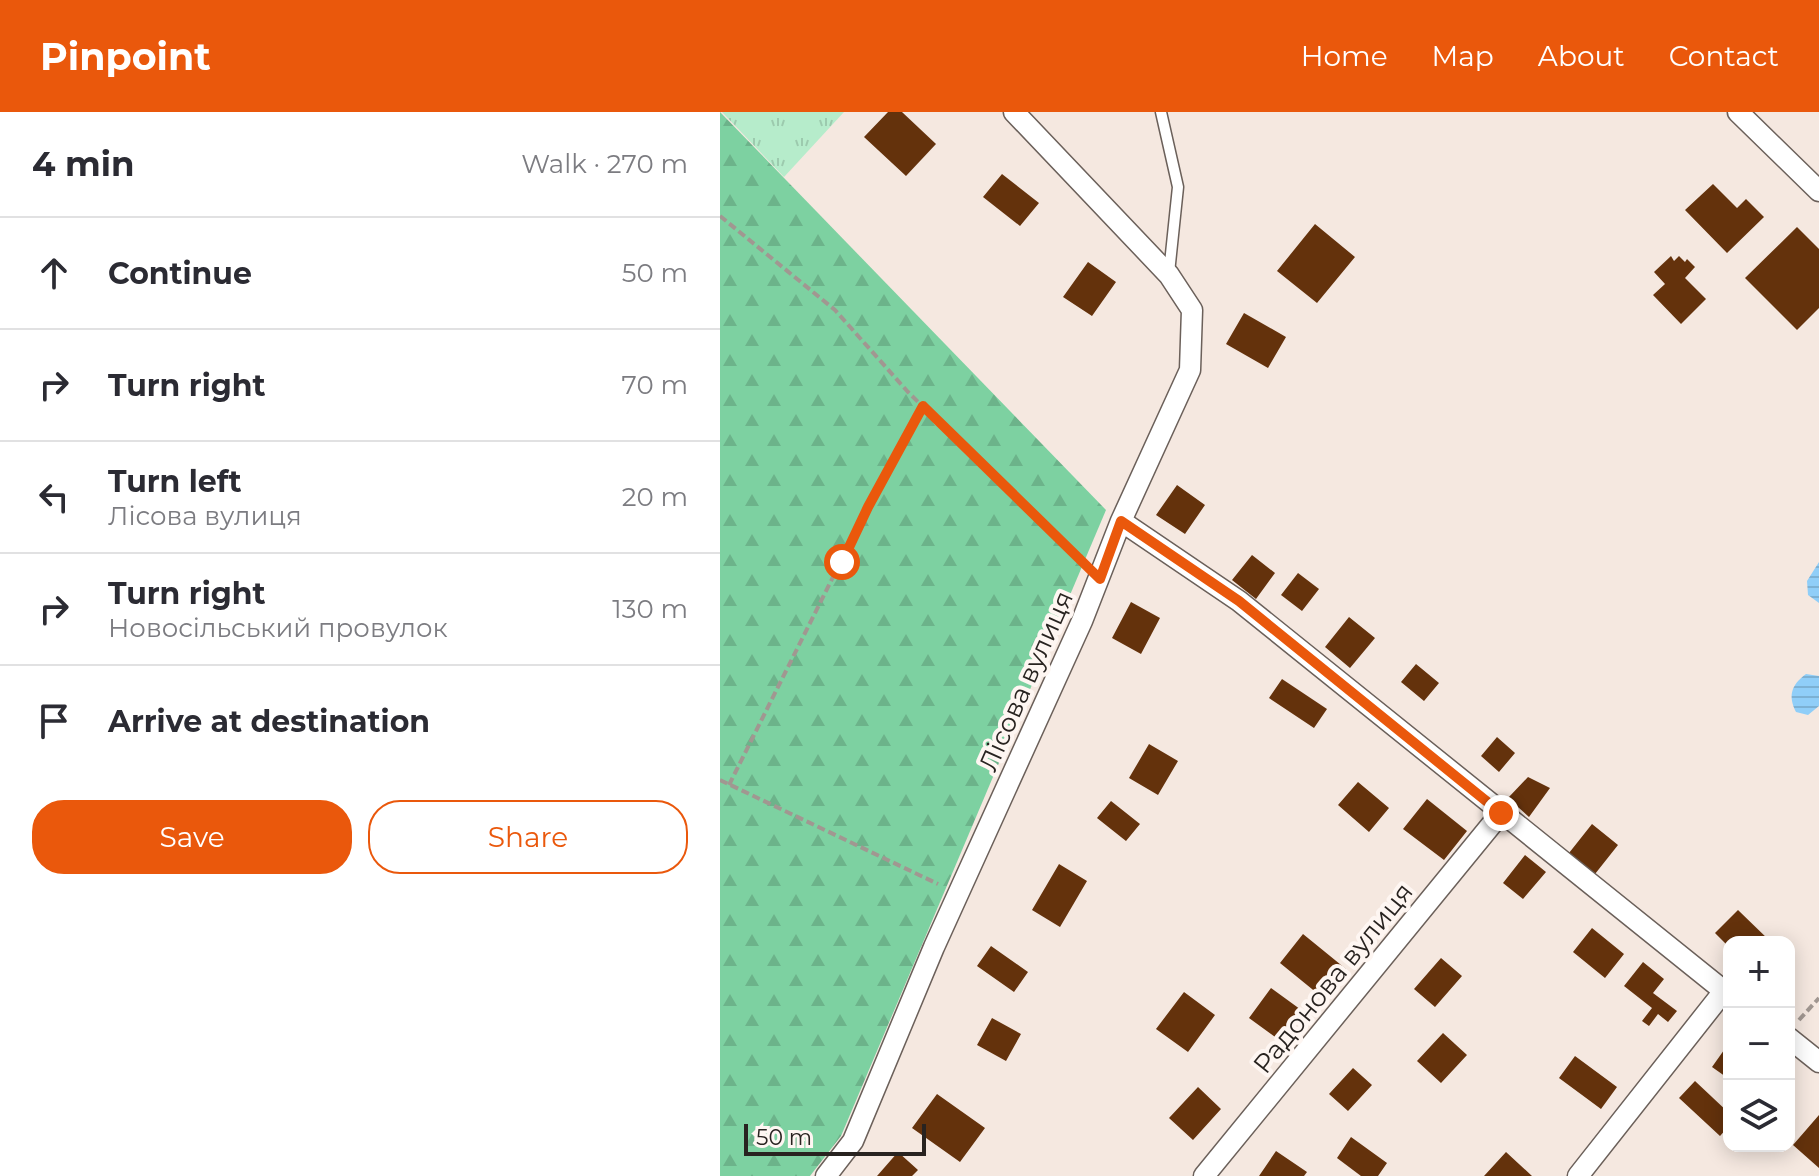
<!DOCTYPE html>
<meta charset="utf-8">
<style>
:root{--surface:#fff;--page:#f7f7f7;--text:#2b2b33;--muted:#7c7c81;--line:#e1e1e2;--accent:#ea580c}
body{margin:0;font-family:Montserrat,sans-serif;background:var(--page);color:var(--text)}
.controls{position:absolute;right:24px;bottom:24px;display:grid;overflow:hidden;border-radius:16px;box-shadow:0 4px 20px #0003}
.controls button{width:72px;height:72px;display:grid;place-items:center;padding:0;border:0;border-bottom:2px solid var(--line);background:var(--surface);color:var(--text);font:40px sans-serif}
.scale{position:absolute;left:24px;bottom:20px;width:182px;box-sizing:border-box;padding-left:8px;border:4px solid #282320;border-top:0;font-size:22px;line-height:28px;white-space:nowrap;color:#282320;-webkit-text-stroke:6px #fef6f2;paint-order:stroke}
.stop{position:absolute;width:24px;height:24px;margin:-18px;border:6px solid #ea580c;border-radius:50%;background:#fff}
.stop.end{background:#ea580c;border-color:#fff;box-shadow:0 2px 8px #0008}
.list{margin:0;padding:0;list-style:none}
h2{display:flex;justify-content:space-between;align-items:center;height:104px;margin:0;padding:0 32px;font-size:34px}
h2 small{font-size:26px;font-weight:400;color:var(--muted)}
.list li{display:grid;grid-template-columns:52px 1fr auto;gap:24px;align-items:center;box-sizing:border-box;height:112px;padding:0 32px;border-top:2px solid var(--line)}
.list b{display:block;font-size:30px;white-space:nowrap}
.list p{margin:0;font-size:26px;white-space:nowrap;color:var(--muted)}
.list em{font-size:26px;font-style:normal;color:var(--muted)}
.actions{display:flex;gap:16px;padding:24px 32px}
.actions a{flex:1;padding:18px 0;border:2px solid var(--accent);border-radius:32px;text-align:center;font-size:28px;color:var(--accent)}
.actions .main{background:var(--accent);color:#fff}
.icon{flex:none;width:44px;height:44px;fill:none;stroke:currentColor;stroke-width:2;stroke-linecap:round;stroke-linejoin:round}
.map{position:relative;flex:none;width:1099px;height:1064px;overflow:hidden}
header{display:flex;align-items:center;gap:48px;box-sizing:border-box;height:112px;padding:0 40px;background:var(--accent);color:#fff}
header strong{font-size:38px}
nav{display:flex;gap:44px;margin-inline-start:auto;font-size:28px}
main{display:flex}
aside{flex:1;background:var(--surface)}
.map>svg:first-child{display:block}
.grass{fill:url(#grass-tufts)}
.forest{fill:url(#forest-firs)}
.water{fill:url(#water-rules)}
.building{fill:#64320c}
.lines{fill:none;stroke-linecap:round;stroke-linejoin:round}
.service-casing{stroke:#6b605a;stroke-width:13}
.minor-casing{stroke:#6b605a;stroke-width:23}
.path{stroke:#a19791;stroke-width:4;stroke-dasharray:8 4;stroke-linecap:butt}
.service{stroke:#fff;stroke-width:10}
.minor{stroke:#fff;stroke-width:20}
.route{stroke:#ea580c;stroke-width:10}
.labels{text-anchor:middle;stroke-width:8;stroke-linejoin:round;paint-order:stroke}
.street-label{font-size:26px;fill:#282320;stroke:#fef6f2}
</style>
<header>
<strong>Pinpoint</strong>
<nav><a>Home</a><a>Map</a><a>About</a><a>Contact</a></nav>
</header>
<main>
<aside>
<h2>4 min<small>Walk · 270 m</small></h2>
<ul class="list">
<li><svg class="icon" aria-label="ahead" viewBox="0 0 24 24"><path d="M12 20V5M6 11l6-6 6 6"/></svg><div><b>Continue</b></div><em>50 m</em></li>
<li><svg class="icon" aria-label="right" viewBox="0 0 24 24"><path d="M7 20v-9h11M14 6l5 5-5 5"/></svg><div><b>Turn right</b></div><em>70 m</em></li>
<li><svg class="icon" aria-label="left" viewBox="0 0 24 24"><path d="M17 20v-9H6M10 6l-5 5 5 5"/></svg><div><b>Turn left</b><p>Лісова вулиця</p></div><em>20 m</em></li>
<li><svg class="icon" aria-label="right" viewBox="0 0 24 24"><path d="M7 20v-9h11M14 6l5 5-5 5"/></svg><div><b>Turn right</b><p>Новосільський провулок</p></div><em>130 m</em></li>
<li><svg class="icon" aria-label="arrive" viewBox="0 0 24 24"><path d="M6 21V4h12l-3 4 3 4H6"/></svg><div><b>Arrive at destination</b></div></li>
</ul>
<div class="actions"><a class="main">Save</a><a>Share</a></div>
</aside>
<div class="map">
<svg width="1099" height="1064" viewBox="0 0 1099 1064">
<defs>
<pattern id="grass-tufts" width="24" height="20" patternUnits="userSpaceOnUse" patternTransform="scale(2)"><rect width="24" height="20" fill="#b6eccb"/><path d="M3 7l-1-3M5 7V3M7 7l1-3M15 17l-1-3M17 17v-4M19 17l1-3" fill="none" stroke="#9ccaae"/></pattern>
<pattern id="forest-firs" width="22" height="20" patternUnits="userSpaceOnUse" patternTransform="scale(2)"><rect width="22" height="20" fill="#7dd1a1"/><path d="M5 1l3.5 6h-7zM16 11l3.5 6h-7z" fill="#6cb38a"/></pattern>
<pattern id="water-rules" width="6" height="5" patternUnits="userSpaceOnUse" patternTransform="scale(2)"><rect width="6" height="5" fill="#90cef8"/><path d="M0 2.5h6" fill="none" stroke="#7cb1d4"/></pattern>
</defs>
<rect width="100%" height="100%" fill="#f5e8e0"/>
<path class="grass" d="M2 0H124L64 65Z"/>
<path class="forest" d="M0 0 386 398 121 1024 90 1064H0Z"/>
<path class="water" d="M1099 450V491L1088 483 1087 469Z
M1086 562 1099 564V594L1088 603 1076 600C1068 584 1071 573 1086 562Z"/>
<path class="building" d="M168 0H182L216 32 186 64 144 25Z
M282 62 319 91 300 114 263 85Z
M993 72 1017 96 1026 87 1044 105 1007 141 965 98Z
M595 112 635 145 597 191 557 159Z
M1077 115 1099 137V196L1077 218 1025 166Z
M951 144 954 149 959 144 965 150 967 147 975 155 965 166 986 187 961 212 933 183 945 172 934 160Z
M368 150 396 170 372 204 343 185Z
M524 201 566 225 548 256 506 232Z
M457 373 485 393 465 422 436 403Z
M532 443 555 461 536 487 512 468Z
M578 461 599 477 582 499 561 483Z
M411 490 440 506 421 542 392 526Z
M629 505 655 526 630 556 605 535Z
M696 552 719 571 704 589 681 570Z
M562 567 607 597 594 616 549 586Z
M777 625 795 641 779 660 761 644Z
M429 632 458 649 438 683 409 666Z
M808 665 830 676 809 705 788 686Z
M638 670 669 696 649 720 618 693Z
M707 687 747 719 724 748 683 717Z
M391 689 420 712 406 729 377 706Z
M872 712 898 733 875 762 849 741Z
M805 743 826 760 803 787 783 771Z
M339 752 367 769 340 815 312 798Z
M1018 798 1051 830H1009V835L995 821Z
M872 816 904 842 885 866 853 840Z
M583 822 626 857 603 886 560 851Z
M271 834 308 860 294 880 257 854Z
M721 846 742 864 715 895 694 877Z
M923 850 944 867 933 881 957 899 948 910 938 902 929 914 922 909 932 896 904 874Z
M551 876 584 900 562 930 529 906Z
M464 880 495 903 468 940 436 917Z
M272 906 301 922 286 949 257 933Z
M723 921 747 943 721 971 697 949Z
M1009 931V967L992 955Z
M855 944 897 975 881 997 839 966Z
M633 956 652 973 628 999 609 982Z
M975 969 1009 1001V1014L1000 1024 959 986Z
M478 975 501 997 473 1028 449 1006Z
M217 982 265 1016 240 1050 192 1016Z
M1099 1003V1056L1073 1033Z
M631 1025 667 1051 658 1064H641L617 1046Z
M556 1039 587 1060 584 1064H539Z
M178 1040 198 1058 192 1064H157Z
M786 1040 812 1064H764Z"/>
<g class="lines">
<g class="service-casing">
<path id="service" d="M441 0 458 75 449 161"/>
</g>
<g class="minor-casing">
<path id="minor" d="M1018 0 1099 79
M401 409 519 489 1009 883
M1069 926 1099 950
M106 1064 133 1029 214 835 362 509 401 409 470 258 472 198 449 163 294 0
M484 1064 781 701
M858 1064 1004 879"/>
</g>
<path class="path" d="M0 104 115 198 188 280 362 450
M0 668 218 772
M9 673 148 395 203 294
M1079 908 1099 886"/>
<use href="#service" class="service"/>
<use href="#minor" class="minor"/>
</g>
<g class="lines">
<path class="route" d="M122 450 148 395 203 294 380 467 401 409 519 489 781 701"/>
</g>
<g class="labels">
<g class="street-label">
<text transform="translate(306 569) rotate(-66)" y="9">Лісова вулиця</text>
<text transform="translate(613 866) rotate(-51)" y="9">Радонова вулиця</text>
</g>
</g>
</svg>
<div class="controls">
<button>+</button>
<button>−</button>
<button><svg class="icon" aria-label="layers" viewBox="0 0 24 24"><path d="M12 4l9 5-9 5-9-5zM3 14l9 5 9-5"/></svg></button>
</div>
<div class="scale">50 m</div>
<div class="stop" style="left:122px;top:450px"></div>
<div class="stop end" style="left:781px;top:701px"></div>
</div>
</main>
